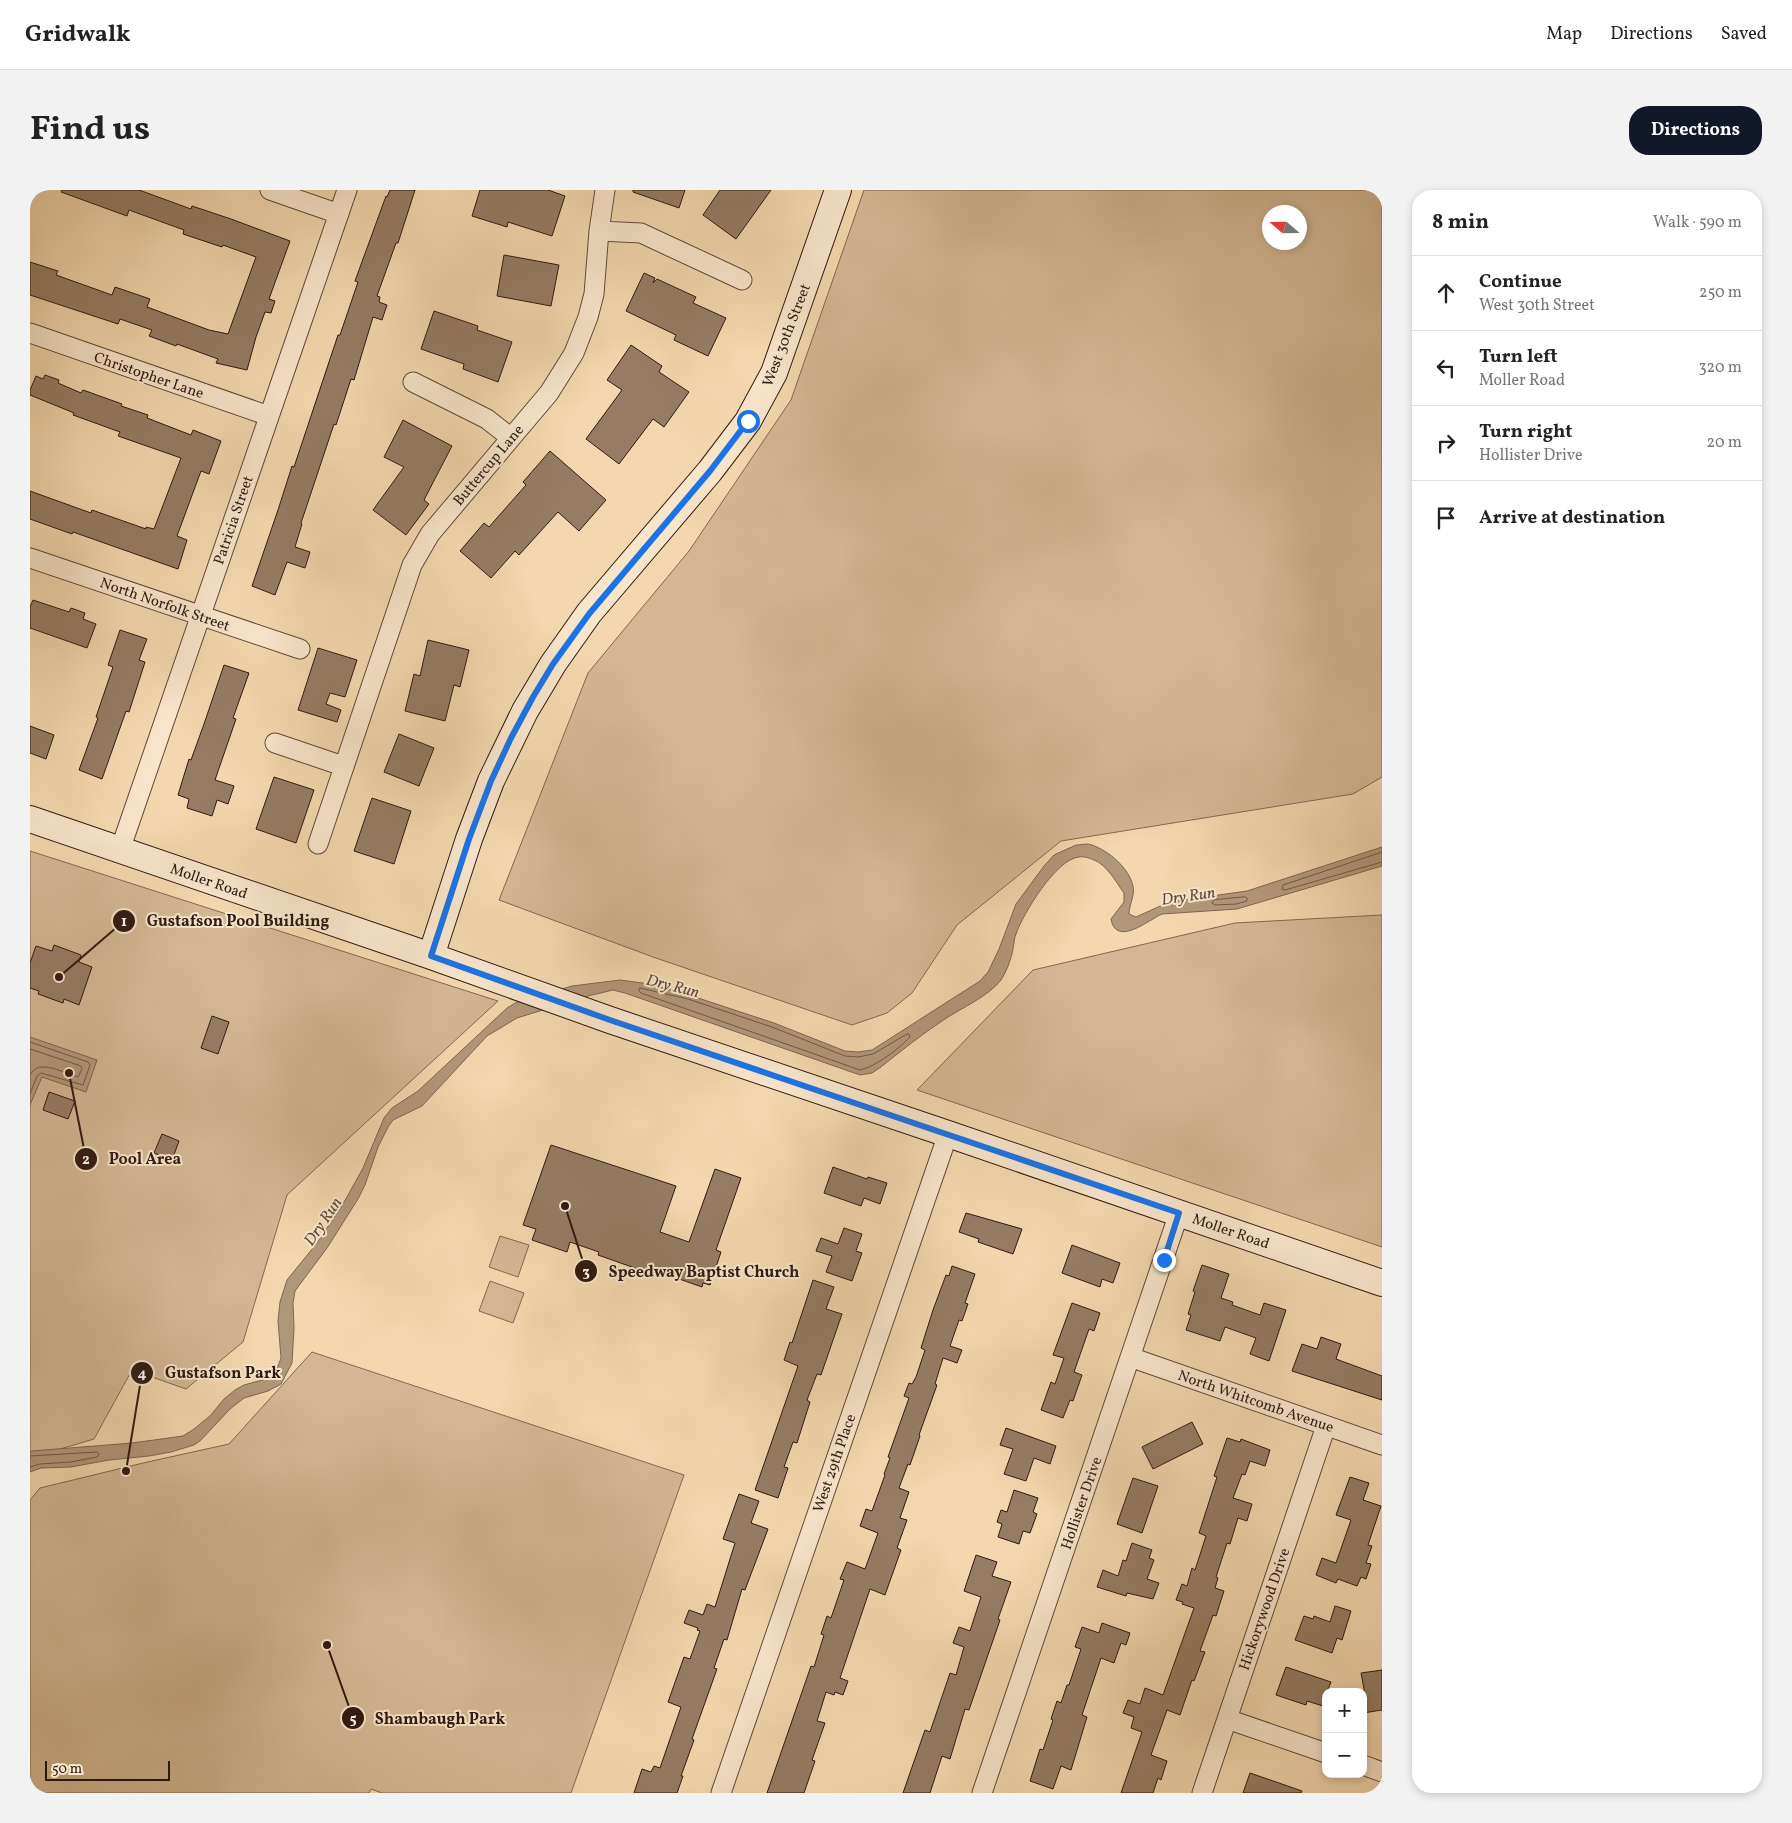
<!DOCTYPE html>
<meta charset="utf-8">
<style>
:root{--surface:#fff;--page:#f2f2f2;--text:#222;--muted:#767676;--line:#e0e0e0;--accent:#111827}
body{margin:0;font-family:Vollkorn,serif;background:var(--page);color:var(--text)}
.controls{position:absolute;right:15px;bottom:15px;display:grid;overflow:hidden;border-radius:10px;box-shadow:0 2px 8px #0003}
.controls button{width:45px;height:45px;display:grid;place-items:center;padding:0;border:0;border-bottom:1px solid var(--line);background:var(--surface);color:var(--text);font:25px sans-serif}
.compass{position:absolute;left:1232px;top:15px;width:45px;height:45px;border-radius:50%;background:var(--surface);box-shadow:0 2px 8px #0003;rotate:290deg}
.scale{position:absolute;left:15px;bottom:12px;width:125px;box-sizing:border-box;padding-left:5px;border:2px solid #2f1a11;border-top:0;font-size:14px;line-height:18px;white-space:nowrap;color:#2f1a11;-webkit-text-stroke:4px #f8e5ca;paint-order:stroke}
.stop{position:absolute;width:15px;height:15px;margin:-11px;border:4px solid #1a73e8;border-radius:50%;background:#fff}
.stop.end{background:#1a73e8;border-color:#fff;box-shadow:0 1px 5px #0008}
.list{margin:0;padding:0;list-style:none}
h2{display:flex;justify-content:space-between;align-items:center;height:65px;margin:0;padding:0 20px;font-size:21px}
h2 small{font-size:16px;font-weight:400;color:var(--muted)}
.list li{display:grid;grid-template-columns:32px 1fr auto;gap:15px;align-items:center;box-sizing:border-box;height:75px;padding:0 20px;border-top:1px solid var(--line)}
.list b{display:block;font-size:19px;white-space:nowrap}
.list p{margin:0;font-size:16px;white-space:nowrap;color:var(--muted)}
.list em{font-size:16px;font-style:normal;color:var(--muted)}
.icon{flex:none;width:28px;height:28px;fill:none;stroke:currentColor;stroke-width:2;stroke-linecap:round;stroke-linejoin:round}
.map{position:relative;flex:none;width:1352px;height:1603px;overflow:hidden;border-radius:20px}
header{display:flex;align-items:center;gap:30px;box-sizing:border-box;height:70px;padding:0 25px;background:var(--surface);border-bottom:1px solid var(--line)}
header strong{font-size:24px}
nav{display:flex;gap:28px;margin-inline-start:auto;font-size:18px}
.intro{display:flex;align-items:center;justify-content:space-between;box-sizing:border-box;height:120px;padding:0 30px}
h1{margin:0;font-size:35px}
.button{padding:12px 22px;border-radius:20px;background:var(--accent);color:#fff;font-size:18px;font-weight:700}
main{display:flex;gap:30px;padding:0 30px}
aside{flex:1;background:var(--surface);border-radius:20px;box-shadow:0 2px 8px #0003}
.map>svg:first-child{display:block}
.green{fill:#d3b793;stroke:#816852;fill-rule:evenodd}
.water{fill:#b19779;stroke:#7d654f}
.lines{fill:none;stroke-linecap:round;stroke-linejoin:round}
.shore{stroke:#705845;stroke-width:1}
.building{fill:#957c63;stroke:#2f1a11}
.street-casing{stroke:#604938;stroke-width:21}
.secondary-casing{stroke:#2f1a11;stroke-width:28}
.street{stroke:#f8e5ca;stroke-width:19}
.secondary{stroke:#f8e5ca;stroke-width:26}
.route{stroke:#1a73e8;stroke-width:6}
.labels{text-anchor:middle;stroke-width:4;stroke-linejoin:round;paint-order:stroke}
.street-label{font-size:15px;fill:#2f1a11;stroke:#f8e5ca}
.water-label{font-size:16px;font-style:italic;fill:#5c4635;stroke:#f8e5ca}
.leader{fill:none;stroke:#2f1a11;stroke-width:2}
.callout-dot{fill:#2f1a11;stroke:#f8e5ca;stroke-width:2}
.mark-label{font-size:15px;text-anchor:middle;font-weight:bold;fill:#fff}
.callout-label{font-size:16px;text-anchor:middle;font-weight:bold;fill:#2f1a11;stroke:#f8e5ca;stroke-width:4;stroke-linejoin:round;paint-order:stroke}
</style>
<header>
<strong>Gridwalk</strong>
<nav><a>Map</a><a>Directions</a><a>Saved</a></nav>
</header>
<div class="intro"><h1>Find us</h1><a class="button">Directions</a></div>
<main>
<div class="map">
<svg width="1352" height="1603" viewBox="0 0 1352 1603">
<rect width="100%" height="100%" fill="#f4d7ae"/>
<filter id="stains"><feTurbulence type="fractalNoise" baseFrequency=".004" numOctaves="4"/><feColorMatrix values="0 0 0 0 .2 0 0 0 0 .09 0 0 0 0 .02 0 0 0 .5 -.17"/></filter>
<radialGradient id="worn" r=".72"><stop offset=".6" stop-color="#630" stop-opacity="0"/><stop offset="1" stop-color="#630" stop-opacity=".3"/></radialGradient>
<path class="green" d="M834 0H1352V587L1323 604 1031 651 927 735 882 803 857 823 822 835 623 767 469 710 558 483 659 361 761 210ZM1240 22H1270V52H1240Z
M0 661 468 811 257 1005 213 1152 156 1199 102 1180 64 1249 0 1268Z
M1352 725V1057L887 900 1003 780 1205 733Z
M470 1046 499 1055 488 1087 459 1077Z
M460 1091 494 1103 483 1133 449 1121Z
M282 1162 654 1285 541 1603H352L341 1599 339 1603H0V1310L10 1298 113 1273 199 1254Z"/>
<path class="water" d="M1046 655C1051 655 1057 653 1062 655 1079 661 1099 678 1103 696 1105 706 1099 715 1099 724L1106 727 1139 712 1217 701 1352 657V676L1207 719 1132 724C1120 729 1086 758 1081 729L1094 712V703C1086 692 1077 675 1064 670 1060 668 1053 666 1049 667 1026 669 993 724 986 744 984 748 984 754 983 759 981 769 977 781 971 790 958 807 929 819 912 831 891 845 871 861 851 877L842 883 830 885 595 803 583 800 558 806 487 828 457 846 392 916 363 930 358 937 348 957 335 995 328 1009 297 1058 265 1101 263 1113 264 1138 262 1173 251 1194 238 1201 214 1208 200 1219 171 1250 164 1255 141 1262 119 1266 79 1270 41 1277 11 1278 0 1282V1262L2 1261 102 1253 153 1246 164 1239 180 1226 194 1209 205 1200 214 1195 236 1189 243 1185 248 1176 251 1168 248 1131 250 1112 257 1090 287 1053 313 1014 333 978 354 928 362 918 388 901 477 818 487 812 542 796 590 790 620 794 659 805 744 833 815 861 828 862 842 860 950 791 958 782 969 759 986 714 1014 676 1024 665Z
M0 847 67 870 56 902 12 887 0 915Z"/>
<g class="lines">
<path class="shore" d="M1352 662 1253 695 1252 699 1255 700 1352 672
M1215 707 1217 708V711L1206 714 1185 715 1182 713 1184 710Z
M610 798 658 809 742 837 815 866 828 867 843 864 877 844H879L880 847C870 858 845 877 830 880L611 803 609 801Z
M0 852 58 872 60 875 53 895 11 883 7 886 0 904
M0 859 51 876 52 879 48 887C34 884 9 867 0 885
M0 1266 67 1262 69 1264 67 1267 41 1272 10 1274 0 1277"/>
</g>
<path class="building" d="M32 0H109L161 19 162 16 201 29 260 51 239 109 245 111 241 123 235 122 226 147 217 180 186 173 188 169 147 154 146 156 119 146 122 140 90 129 88 134 0 105V72L28 81 26 85 82 105 85 97 120 109 117 117 179 140 198 144 226 67 193 55 192 57 153 44 154 40 99 20 97 26 31 2Z
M360 0H385L368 53H366L347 106 350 107 349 112 357 115 352 130 343 127 324 190 321 189 306 235 304 234 271 333 272 334 265 357 280 362 275 378 257 372 245 405 222 396 249 317 262 276 264 277 308 145H310L328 92 325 91 356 6 357 7Z
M450 0H518L535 6 522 46 478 32 477 37 442 26Z
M603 0H655L649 18 603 2Z
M690 0H741L706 49 673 25Z
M474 65 529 75 521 116 467 106Z
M614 83 625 88 623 93 627 89 666 107 663 113 696 128 678 166 644 150 646 145 596 121Z
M404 121 448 136 447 140 482 152 468 192 433 179 434 174 391 159Z
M601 155 632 176 629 182 659 202 634 237 623 229 589 274 556 249 592 200 577 190Z
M15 185 29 190 28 193 51 203 53 200 92 214 91 216 118 225 117 228 161 245 163 240 191 251 179 284 171 281 147 346 157 350 148 379 43 342 42 344 0 329V301L61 323 62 320 116 339V337L124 339 151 268 88 246 90 242 43 225 44 223 0 205V200L6 186 13 189Z
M373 230 422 256 394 310 399 314 376 345 343 320 374 277 354 267Z
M520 261 576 310 549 341 528 322 489 365 485 361 461 388 430 361 454 333 459 337 496 295 493 292Z
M3 410 39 422 41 418 55 423 53 429 66 434 57 458 0 438V417Z
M90 440 117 449 109 470 115 472 99 522 96 521 72 589 49 580 68 528 66 527 83 477 78 475Z
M398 450 439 460 430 497 424 495 415 531 375 521 384 484 390 486Z
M288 458 327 470 315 507 300 503 296 514 311 520 307 532 268 520Z
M194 475 219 483 203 528 206 529 185 590 204 596 198 614 187 610 182 626 157 618 159 609 148 605 159 569 161 570 174 534Z
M0 536 24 545 16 569 0 563Z
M369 544 404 558 389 596 354 582Z
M244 587 284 600 266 653 226 639Z
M342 608 381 621 364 674 324 661Z
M24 755 51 765 49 772 62 777 49 815 34 809 33 813 8 804 9 801 0 798V773L6 756 22 761Z
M182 826 199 832 188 864 171 858Z
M19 902 45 911 38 929 13 920Z
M132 944 149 951 142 970 124 963Z
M521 955 646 996 630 1042 659 1052 685 979 711 988 686 1060 691 1062 680 1095 673 1093 672 1097 618 1078 616 1082 568 1065 569 1062 540 1052 537 1062 502 1050 506 1039 493 1035Z
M803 977 837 989 838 987 857 993 850 1014 834 1008 831 1016 794 1003Z
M936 1023 992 1039 983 1064 948 1052 949 1049 929 1042Z
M814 1038 832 1044 826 1061 832 1063 822 1091 796 1082 802 1066 786 1061 791 1048 808 1054Z
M1042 1055 1090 1073 1083 1093 1072 1089 1070 1097 1032 1083Z
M1172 1075 1199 1084 1191 1108 1203 1112 1202 1115 1230 1125 1234 1113 1256 1120 1239 1171 1220 1164 1226 1148 1195 1137 1190 1151 1156 1140 1161 1125 1158 1124 1165 1102 1163 1101Z
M922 1076 945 1084 935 1113 938 1114 932 1131 929 1130 920 1156 932 1160 927 1173 913 1168 905 1194 907 1195 889 1245 890 1246 880 1275 878 1274 869 1298 879 1302 870 1328 877 1330 867 1358 871 1360 855 1405 840 1399 810 1488 818 1491 813 1505 805 1502 804 1505 796 1502 787 1531 795 1533 782 1570 785 1571 774 1603H737L781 1476 784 1477 794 1445 791 1444 797 1426 801 1428 814 1390 810 1389 817 1372 835 1379 848 1343 830 1336 836 1319 842 1321 855 1285 854 1284 860 1268 858 1267 879 1208 874 1206 879 1193 882 1194 886 1187 895 1160 891 1158 903 1120 916 1085 919 1086Z
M783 1090 804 1097 796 1119 812 1124 791 1185 787 1184 777 1210 780 1212 767 1253 763 1252 754 1277 758 1278 748 1308 725 1300 768 1176 754 1170 760 1152 762 1153Z
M1042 1113 1070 1123 1064 1141 1059 1139 1044 1182 1052 1185 1043 1211 1040 1210 1033 1228 1011 1220 1021 1192 1025 1194 1034 1168 1023 1165Z
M1291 1147 1311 1154 1306 1169 1352 1186V1210L1262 1181 1272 1154 1287 1159Z
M1162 1232 1173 1254 1123 1279 1112 1257Z
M976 1238 1026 1256 1020 1274 1004 1268 996 1291 974 1284 983 1259 970 1255Z
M1197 1248 1210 1252 1211 1249 1240 1260 1235 1276 1220 1271 1215 1285 1212 1284 1203 1308 1222 1314 1217 1331 1208 1328 1200 1354 1197 1353 1186 1387 1188 1388 1185 1398 1194 1401 1186 1426 1183 1425 1170 1461 1175 1462 1164 1491 1162 1490 1150 1525 1137 1520 1121 1565 1137 1571 1131 1590 1128 1588 1123 1603H1091L1112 1542 1101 1538 1104 1527 1093 1523 1098 1510 1110 1514 1115 1498 1133 1505 1164 1418 1152 1414 1153 1412 1146 1410 1152 1394 1157 1396 1162 1378 1165 1380 1176 1346 1169 1343 1187 1287 1184 1286Z
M1320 1287 1339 1293 1333 1310 1351 1316 1338 1355 1342 1356 1336 1373 1341 1374 1336 1389 1331 1387 1327 1396 1308 1389 1306 1393 1286 1385 1292 1368 1306 1373 1321 1330 1306 1325Z
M1103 1288 1128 1296 1112 1343 1087 1334Z
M984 1300 1008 1308 1003 1322 1007 1324 1000 1343 993 1341 989 1354 968 1347 972 1334 967 1332 971 1320 977 1322Z
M709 1304 729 1311 721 1333 738 1339 715 1400 712 1399 697 1450 694 1449 684 1478 687 1479 662 1549 664 1550 651 1586H653L647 1603H604L612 1579 621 1582 624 1576 630 1578 651 1517 638 1512 654 1467 660 1469 670 1441 667 1440 668 1438 654 1433 659 1420 673 1425 677 1414 685 1417 705 1353 693 1349Z
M1102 1353 1122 1360 1119 1368 1124 1370 1117 1389 1129 1393 1123 1409 1097 1403 1096 1406 1067 1397 1073 1380 1088 1386 1093 1370 1096 1371Z
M946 1365 967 1372 962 1386 981 1392 968 1429 970 1430 939 1520 935 1519 920 1569 912 1566 900 1603H873L895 1540 900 1542 920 1483 926 1485 934 1457 923 1453 929 1437 940 1441 951 1407 934 1401Z
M1305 1416 1321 1421 1312 1450 1307 1448 1302 1463 1265 1450 1274 1426 1283 1429 1284 1426 1300 1432Z
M1072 1433 1100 1443 1096 1455 1091 1453 1084 1473 1071 1468 1052 1525 1057 1527 1041 1580 1031 1576 1023 1599 1000 1591 1010 1559 1013 1560 1023 1530 1021 1529 1027 1511 1031 1513 1037 1495H1039L1051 1459 1045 1457 1052 1437 1069 1443Z
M1256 1477 1301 1492 1297 1502H1296L1293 1516 1277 1511 1276 1515 1246 1505Z
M1352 1480V1520L1333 1523 1334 1499 1331 1483Z
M1220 1583 1272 1601 1271 1603H1213Z"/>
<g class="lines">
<g class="street-casing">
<path id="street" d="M240 0 309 24
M569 41 611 43 712 90
M0 143 239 226
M383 192 457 229 481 248
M0 368 270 459
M245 553 313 576
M288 654 382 375 400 344 519 203 544 163 558 127 564 104 569 41 575 0
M90 660 317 0
M1100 1167 1352 1255
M1197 1529 1296 1563
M1333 1575 1352 1582
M691 1603 918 944
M952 1603 1149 1023
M1172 1603 1296 1236"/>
</g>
<g class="secondary-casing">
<path id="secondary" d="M0 629 401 766 580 830 918 944 1352 1093
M401 766 439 649 461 591 495 521 523 474 559 423 680 281 718 231 744 183 808 0"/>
</g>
<use href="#street" class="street"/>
<use href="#secondary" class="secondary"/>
</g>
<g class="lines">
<path class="route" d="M718 231 680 281 559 424 523 474 503 507 481 548 461 591 439 649 401 766 580 830 1149 1023 1134 1070"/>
</g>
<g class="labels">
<g class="street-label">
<text transform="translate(756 145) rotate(-69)" y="5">West 30th Street</text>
<text transform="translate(119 185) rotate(19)" y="5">Christopher Lane</text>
<text transform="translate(458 275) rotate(-50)" y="5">Buttercup Lane</text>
<text transform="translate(203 330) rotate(-71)" y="5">Patricia Street</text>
<text transform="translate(135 414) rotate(19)" y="5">North Norfolk Street</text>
<text transform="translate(179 691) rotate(19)" y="5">Moller Road</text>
<text transform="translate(1201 1041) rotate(19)" y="5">Moller Road</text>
<text transform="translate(1226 1211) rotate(19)" y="5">North Whitcomb Avenue</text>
<text transform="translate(804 1273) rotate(-71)" y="5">West 29th Place</text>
<text transform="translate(1051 1313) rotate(-71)" y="5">Hollister Drive</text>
<text transform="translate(1234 1419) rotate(-71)" y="5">Hickorywood Drive</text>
</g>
<g class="water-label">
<text transform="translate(1158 705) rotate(-8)" y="6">Dry Run</text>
<text transform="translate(643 795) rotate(14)" y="6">Dry Run</text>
<text transform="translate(292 1031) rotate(-56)" y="6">Dry Run</text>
</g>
</g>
<path class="leader" d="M29 787L94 731M39 883L56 969M535 1016L556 1081M96 1281L112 1183M297 1455L323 1528"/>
<g class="callout-dot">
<circle cx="29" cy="787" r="5"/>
<circle cx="39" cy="883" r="5"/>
<circle cx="535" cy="1016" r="5"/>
<circle cx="96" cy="1281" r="5"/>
<circle cx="297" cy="1455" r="5"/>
<circle cx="94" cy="731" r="12"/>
<circle cx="56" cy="969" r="12"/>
<circle cx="556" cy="1081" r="12"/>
<circle cx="112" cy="1183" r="12"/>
<circle cx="323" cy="1528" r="12"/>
</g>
<g class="mark-label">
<text x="94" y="736">1</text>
<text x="56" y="974">2</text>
<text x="556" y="1086">3</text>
<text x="112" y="1188">4</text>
<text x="323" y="1533">5</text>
</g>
<g class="callout-label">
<text x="208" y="736">Gustafson Pool Building</text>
<text x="115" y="974">Pool Area</text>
<text x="674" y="1087">Speedway Baptist Church</text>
<text x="193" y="1188">Gustafson Park</text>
<text x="410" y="1534">Shambaugh Park</text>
</g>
<rect width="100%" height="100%" filter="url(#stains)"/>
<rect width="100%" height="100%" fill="url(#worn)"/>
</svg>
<div class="controls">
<button>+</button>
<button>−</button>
</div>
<svg class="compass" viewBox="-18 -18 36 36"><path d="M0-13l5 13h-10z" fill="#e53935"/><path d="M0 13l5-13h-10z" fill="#767676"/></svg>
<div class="scale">50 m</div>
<div class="stop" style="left:718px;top:231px"></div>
<div class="stop end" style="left:1134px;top:1070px"></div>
</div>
<aside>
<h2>8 min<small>Walk · 590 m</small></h2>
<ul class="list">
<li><svg class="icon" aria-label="ahead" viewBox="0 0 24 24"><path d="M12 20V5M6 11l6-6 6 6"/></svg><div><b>Continue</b><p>West 30th Street</p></div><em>250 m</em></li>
<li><svg class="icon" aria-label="left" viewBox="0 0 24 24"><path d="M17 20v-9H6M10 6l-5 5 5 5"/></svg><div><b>Turn left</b><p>Moller Road</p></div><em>320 m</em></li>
<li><svg class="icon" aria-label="right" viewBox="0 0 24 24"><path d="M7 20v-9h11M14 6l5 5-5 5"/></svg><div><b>Turn right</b><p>Hollister Drive</p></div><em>20 m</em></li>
<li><svg class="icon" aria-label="arrive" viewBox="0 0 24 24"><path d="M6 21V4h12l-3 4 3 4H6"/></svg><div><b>Arrive at destination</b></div></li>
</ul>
</aside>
</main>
